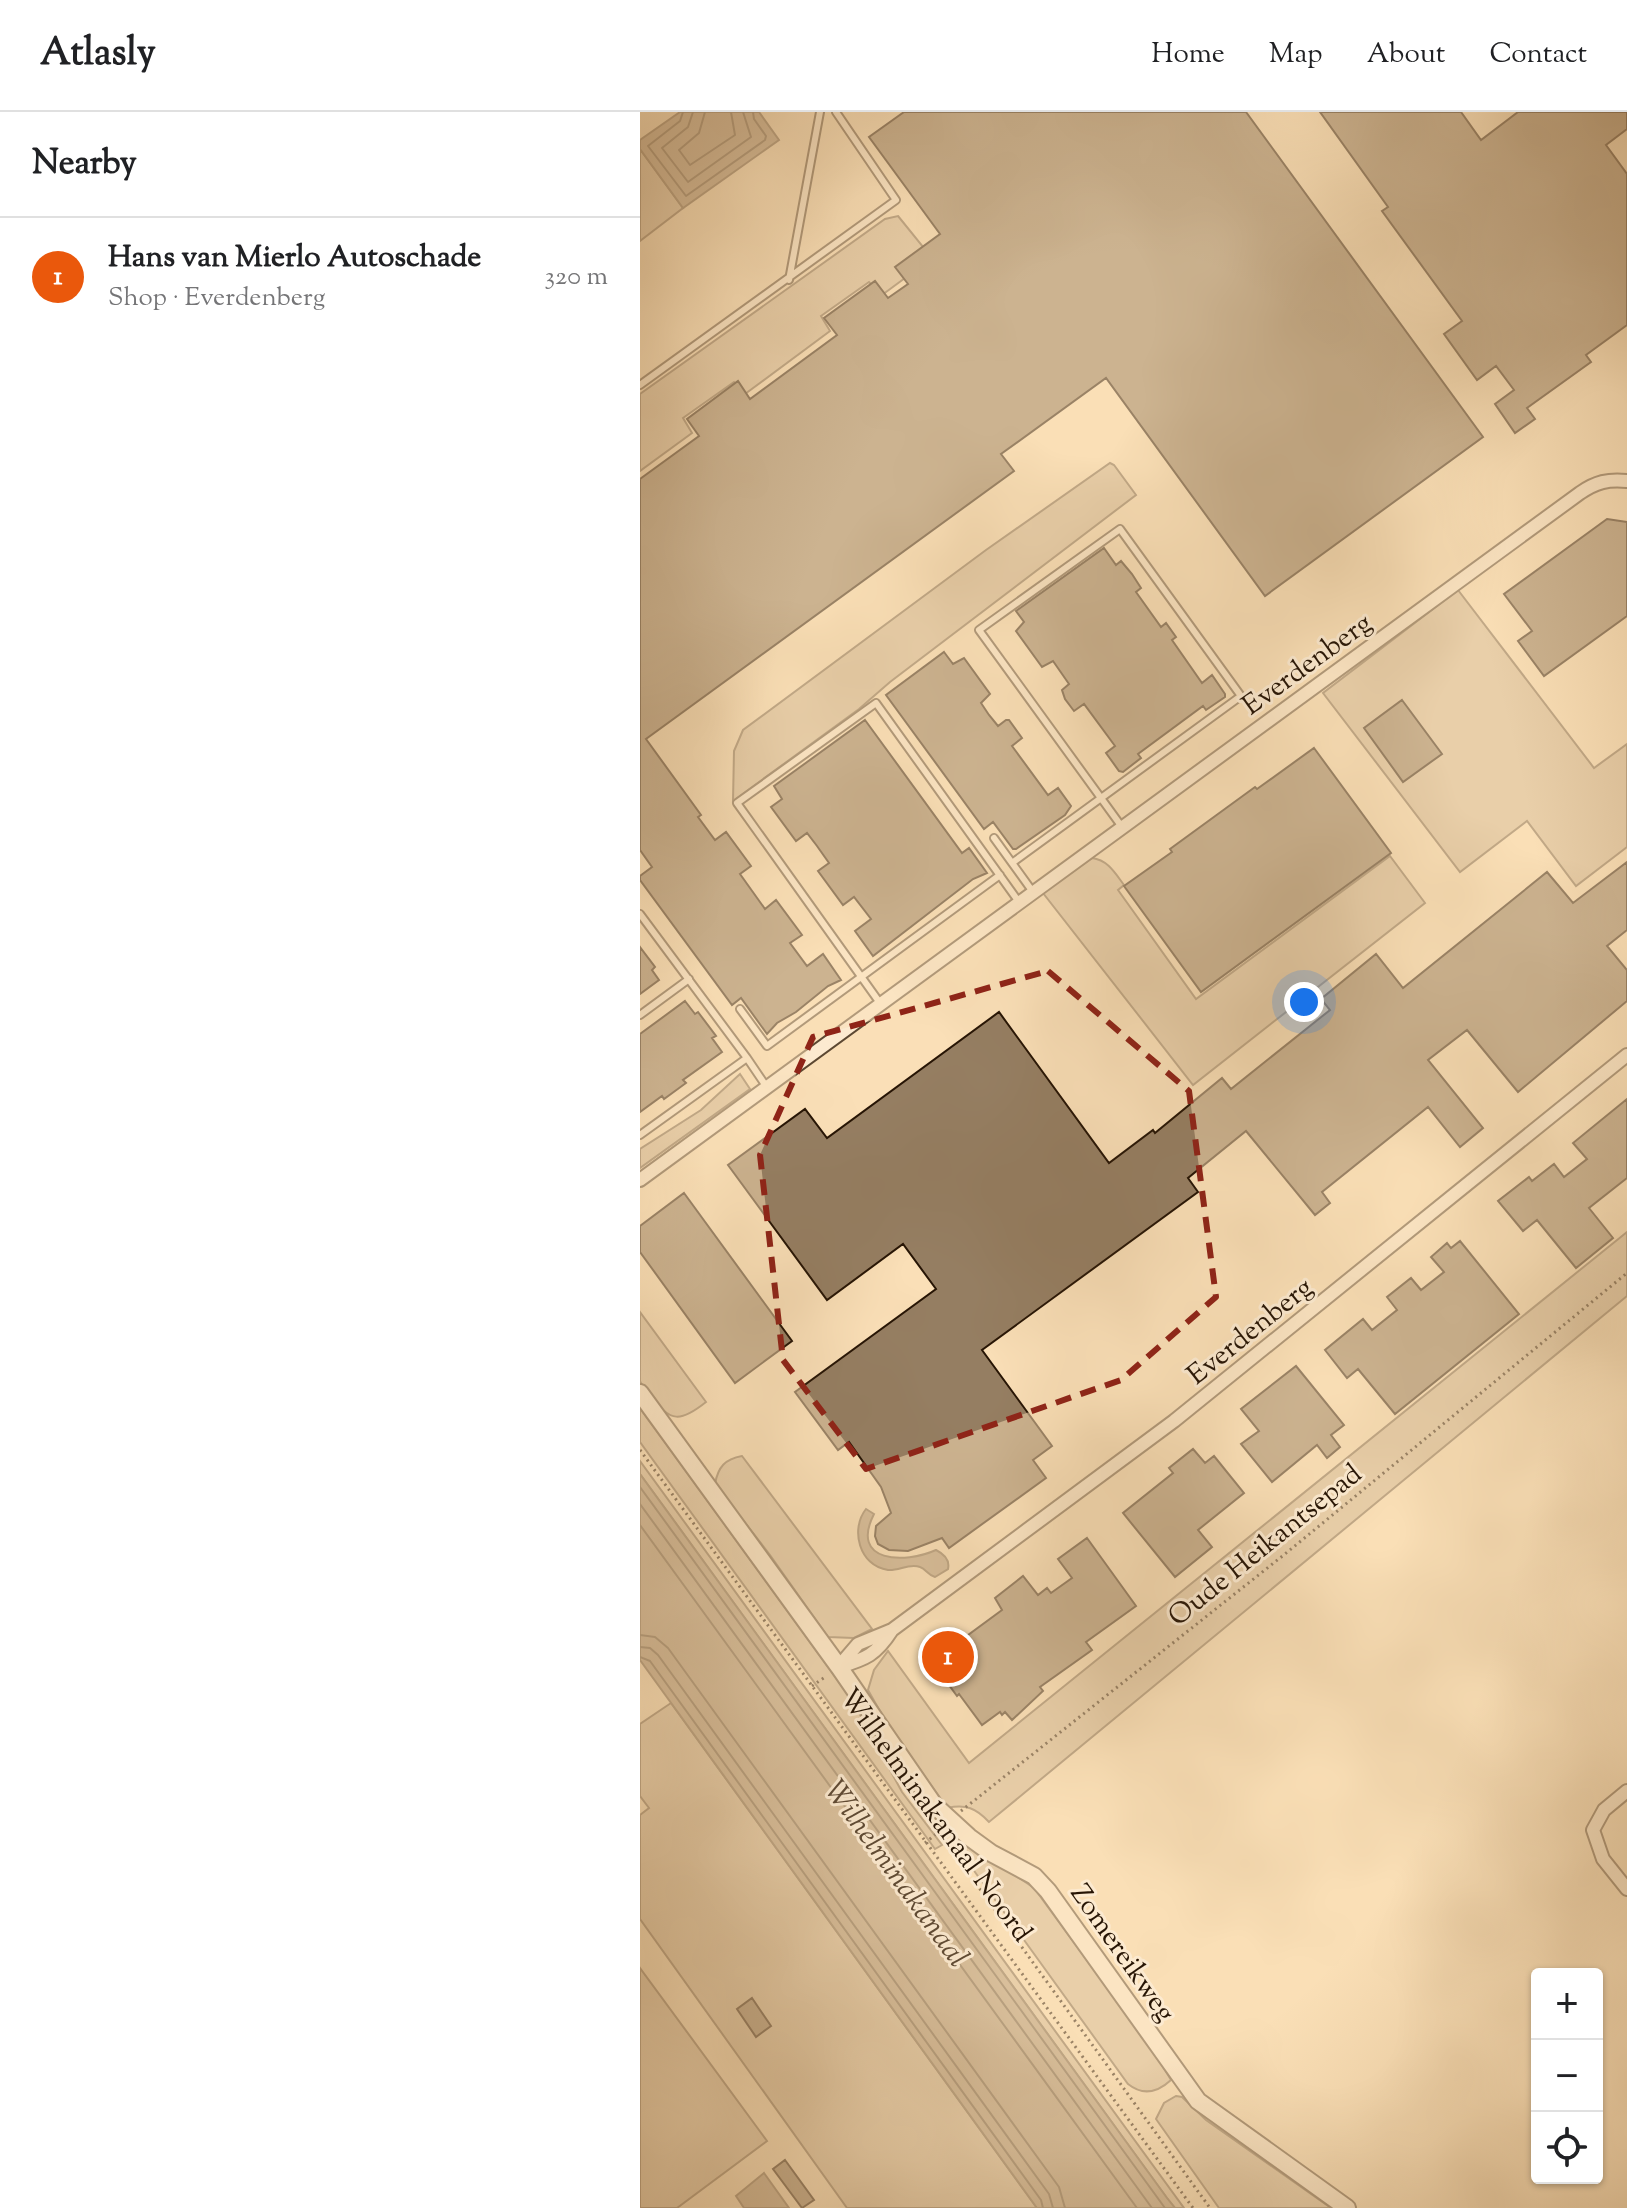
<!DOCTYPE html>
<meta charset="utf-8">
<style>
:root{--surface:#fff;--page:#f6f6f6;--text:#202124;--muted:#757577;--line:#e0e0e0;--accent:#ea580c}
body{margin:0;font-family:"Sorts Mill Goudy",serif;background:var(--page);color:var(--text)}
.controls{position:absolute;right:24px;bottom:24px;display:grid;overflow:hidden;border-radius:8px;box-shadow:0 2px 6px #0004}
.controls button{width:72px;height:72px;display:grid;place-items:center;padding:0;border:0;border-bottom:2px solid var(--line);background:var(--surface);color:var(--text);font:40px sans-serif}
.you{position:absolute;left:664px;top:890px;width:28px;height:28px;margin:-20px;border:6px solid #fff;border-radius:50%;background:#1a73e8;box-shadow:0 0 0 12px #1a73e833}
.badge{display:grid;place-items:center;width:52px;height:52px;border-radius:50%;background:var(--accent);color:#fff;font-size:26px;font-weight:700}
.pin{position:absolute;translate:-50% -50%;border:4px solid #fff;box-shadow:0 2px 8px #0006}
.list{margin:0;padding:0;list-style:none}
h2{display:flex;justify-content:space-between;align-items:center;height:104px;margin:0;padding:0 32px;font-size:34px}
h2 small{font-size:26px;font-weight:400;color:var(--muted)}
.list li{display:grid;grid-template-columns:52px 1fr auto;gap:24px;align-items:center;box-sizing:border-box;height:120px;padding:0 32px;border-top:2px solid var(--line)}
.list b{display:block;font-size:30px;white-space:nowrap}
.list p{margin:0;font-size:26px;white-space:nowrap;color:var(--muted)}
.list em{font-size:26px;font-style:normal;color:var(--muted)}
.icon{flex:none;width:44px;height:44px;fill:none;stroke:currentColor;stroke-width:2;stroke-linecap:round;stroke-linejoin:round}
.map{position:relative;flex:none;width:987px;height:2096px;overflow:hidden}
header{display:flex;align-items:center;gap:48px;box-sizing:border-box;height:112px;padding:0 40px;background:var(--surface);border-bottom:2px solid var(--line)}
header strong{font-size:38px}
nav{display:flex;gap:44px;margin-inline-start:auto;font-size:28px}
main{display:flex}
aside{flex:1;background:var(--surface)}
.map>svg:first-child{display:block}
.green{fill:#d6bd99;stroke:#7e694f;stroke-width:2}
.water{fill:#b29a7a;stroke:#7a654b;stroke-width:2}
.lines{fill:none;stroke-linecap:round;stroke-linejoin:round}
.shore{stroke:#6c5840;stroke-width:2}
.building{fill:#957e62;stroke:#271505;stroke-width:2}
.service-casing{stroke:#5c4832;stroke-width:10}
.minor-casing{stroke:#5c4832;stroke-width:16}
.tertiary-casing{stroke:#5c4832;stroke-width:20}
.path{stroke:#271505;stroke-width:3;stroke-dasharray:2 4;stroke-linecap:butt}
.service{stroke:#fcead0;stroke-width:6}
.minor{stroke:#fcead0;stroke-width:12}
.tertiary{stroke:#fcead0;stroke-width:16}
.marked{fill:none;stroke:#8f2418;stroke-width:6;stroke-dasharray:16 10;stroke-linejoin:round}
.labels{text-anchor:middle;stroke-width:6;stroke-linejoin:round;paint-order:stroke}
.street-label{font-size:28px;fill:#271505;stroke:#fcead0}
.water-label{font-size:30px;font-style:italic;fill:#5f4a34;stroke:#fcead0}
</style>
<header>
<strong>Atlasly</strong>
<nav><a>Home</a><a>Map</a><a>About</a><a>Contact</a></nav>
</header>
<main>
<aside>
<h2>Nearby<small></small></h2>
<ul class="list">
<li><span class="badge">1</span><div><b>Hans van Mierlo Autoschade</b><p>Shop · Everdenberg</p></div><em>320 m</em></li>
</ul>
</aside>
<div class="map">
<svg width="987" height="2096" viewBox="0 0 987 2096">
<rect width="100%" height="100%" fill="#fadfb7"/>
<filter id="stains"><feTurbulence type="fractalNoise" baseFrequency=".0025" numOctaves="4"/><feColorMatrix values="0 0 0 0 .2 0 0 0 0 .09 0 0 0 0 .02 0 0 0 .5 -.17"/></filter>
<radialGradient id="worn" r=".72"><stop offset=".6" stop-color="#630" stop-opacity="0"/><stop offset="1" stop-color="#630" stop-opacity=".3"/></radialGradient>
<path class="green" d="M0 37 43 96 0 129Z
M258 104 292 146 242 183 229 170 181 204 190 219 105 282 94 270 43 306 52 321 0 359V282L245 107Z
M470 351 474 353 496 383 250 570 219 597 93 689 94 639 103 618 346 438Z
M818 478 954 656 987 632V735L936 774 887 709 820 760 683 581Z
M750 744 785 791 553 973 403 781 452 746C468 748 475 761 484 773L478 778 556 887Z
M100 962 110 977 0 1056V1037L61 998Z
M987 1120V1184L349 1710C336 1696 326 1692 307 1696L245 1608 228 1578 234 1558 248 1539 329 1651Z
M0 1200 66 1290C41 1310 30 1311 11 1284 8 1280 2 1274 0 1269 0 1257 0 1215 0 1200Z
M0 1296 212 1588 262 1680 302 1733 295 1737 0 1330Z
M102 1344 232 1517 214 1526 188 1525 130 1443 75 1372C78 1355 85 1347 102 1344Z
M0 1349 544 2096H535L527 2086 0 1362Z
M31 1591 397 2096H207L0 1807V1703L9 1696 0 1684V1612Z
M318 1724 394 1776 514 1940 531 1968C518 1980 503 1984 488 1972L314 1731Z
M0 1856 127 2029 37 2096H0Z
M536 1984 542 1985 566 2008 691 2096H579L516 2007 524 1991Z"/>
<path class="water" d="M40 0H119L139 28 43 96 0 37V28Z
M0 1362 527 2086 535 2096H397L0 1548Z
M226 1397 234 1402C209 1451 265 1452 296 1438 304 1442 310 1448 308 1457L295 1465C288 1463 286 1457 280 1455 269 1451 259 1459 248 1458 219 1454 210 1417 226 1397Z
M124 2061 149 2096H104L96 2084Z"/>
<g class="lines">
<path class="shore" d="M43 0 40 9 8 34 46 84 125 28 126 24 114 7 113 0
M53 0 48 15 22 36 48 70 111 25 103 0
M65 0 59 21 39 38 50 53 95 23 91 0
M0 1375 525 2096
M0 1392 512 2096
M0 1413 497 2096
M0 1523 15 1525 28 1536 419 2075 425 2096
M0 1535 10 1536 18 1543 409 2082 413 2096
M0 1545 10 1549 401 2088 403 2096"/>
</g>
<path class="building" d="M264 0H606L843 325 625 484 466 266 361 342 374 359 6 627 61 703 58 705 75 728 86 720 111 754 100 762 125 797 136 788 162 823 150 831 167 854 183 842 201 868 188 874 156 900 137 911 127 922 101 886 92 893 0 768V764L12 755 0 738V367L59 324 47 307 98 269 110 287 197 223 184 206 235 169 248 186 268 172 255 155 300 122 229 25Z
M680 0H821L841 28 878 0H987V17L966 33 987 62V213L946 243 951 250 887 296 895 307 875 321 855 292 874 278 856 254 837 268 804 222 822 209 742 99 748 95Z
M967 407 987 410V504L904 564 878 529 892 519 864 482Z
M464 436 476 453 481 449 492 462 501 476 496 480 521 515 526 511 536 525 532 528 562 571 572 563 585 582V585L566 598 563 594 498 642 501 646 483 660 479 659 466 641 475 634 444 592 434 599 425 587 422 578 429 572 413 549 402 555 376 519 384 510 376 499Z
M304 540 313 552 324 546 350 582 341 591 349 603 358 614 366 608H369L382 626 372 634 408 683 418 676 431 694 425 703 376 737H373L353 710 344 717 246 583Z
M762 588 802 642 763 670 724 616Z
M225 608 322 741 329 736 347 761 333 767 233 844 215 819 231 807 214 785 203 793 178 759 189 751 177 734 167 721 156 729 131 695 142 687 134 674Z
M674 636 751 741 561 880 484 774 532 740 530 737 615 675 617 677Z
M987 750V818L967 834 987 858V889L878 980 827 918 788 948 843 1016 820 1035 788 995 682 1080 690 1091 675 1103 606 1019 548 1066 558 1080 342 1238 412 1334 393 1348 406 1366 309 1436 302 1426 268 1439 249 1438 238 1432 235 1424 236 1414 251 1401 241 1375 209 1330 198 1338 155 1280 296 1177 263 1132 187 1188 88 1053 165 997 187 1026 359 900 469 1051 513 1018 515 1021 582 966 591 977 690 898 681 887 736 842 763 876 907 760 933 791Z
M0 835 15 855 12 858 19 868 0 882Z
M45 889 55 902 58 900 76 924 72 926 82 940 43 968 46 971 24 987 22 984 0 1000V922Z
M987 987V1066L949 1096 973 1126 936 1156 897 1108 883 1119 858 1089 889 1065 892 1069 914 1052 924 1065 947 1047 933 1031Z
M44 1081 152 1229 95 1271 0 1140V1114Z
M820 1129 879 1202 755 1302 718 1257 707 1266 685 1238 723 1207 732 1218 757 1198 747 1185 771 1166 781 1178 804 1160 791 1145 807 1131 811 1136Z
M656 1254 704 1313 691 1323 700 1335 687 1346 677 1333 632 1370 601 1332 619 1319 601 1297Z
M553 1337 565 1351 574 1344 604 1381 558 1418 572 1435 535 1465 483 1401 533 1361 529 1356Z
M447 1426 496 1494 446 1530 452 1538 400 1575 403 1579 372 1608 365 1600 362 1603 360 1600 342 1613 319 1582 317 1584 309 1573 311 1571 288 1540 307 1526 313 1534 362 1498 355 1486 383 1464 398 1483 407 1476 411 1481 432 1466 418 1447Z
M112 1886 131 1914 116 1925 97 1897Z
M145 2048 174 2088 162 2096 133 2057Z"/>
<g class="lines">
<g class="service-casing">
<path id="service" d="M149 168 180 0
M0 273 256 88 196 0
M354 726 393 780
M372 751 601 584 480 417 339 518 482 715
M0 802 107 946 0 1023
M240 891 97 691 236 591 379 790
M100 897 127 934 360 763
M0 903 49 867
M107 946 126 974"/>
</g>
<g class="minor-casing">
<path id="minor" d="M0 1068 940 381C956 370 968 367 987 369
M200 1553 218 1532 252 1518
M199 1555C226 1547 236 1543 252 1518L534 1309 987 943
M987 1679 964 1698 953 1718 963 1747 987 1777"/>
</g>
<g class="tertiary-casing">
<path id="tertiary" d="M0 1281 199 1555 294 1693 329 1725 351 1741 394 1764 408 1779 558 1989 707 2096"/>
</g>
<path class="path" d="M0 1338 553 2096
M172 1574 185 1565
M321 1699 645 1442 987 1161
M301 1723 570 2096
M285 1731 301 1718"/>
<use href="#service" class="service"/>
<use href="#minor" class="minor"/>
<use href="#tertiary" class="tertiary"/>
</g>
<path d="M0 0H987V2096H0ZM408 859 549 979 576 1185 481 1268 226 1357 143 1248 120 1043 173 925Z" fill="#fadfb7" fill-opacity=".55" fill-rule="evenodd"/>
<path class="marked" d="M408 859 549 979 576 1185 481 1268 226 1357 143 1248 120 1043 173 925Z"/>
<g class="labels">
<g class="street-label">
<text transform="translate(666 551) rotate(-36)" y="10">Everdenberg</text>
<text transform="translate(609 1218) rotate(-39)" y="10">Everdenberg</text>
<text transform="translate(624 1432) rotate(-39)" y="10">Oude Heikantsepad</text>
<text transform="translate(297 1702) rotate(54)" y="10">Wilhelminakanaal Noord</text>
<text transform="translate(484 1840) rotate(55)" y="10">Zomereikweg</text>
</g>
<g class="water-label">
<text transform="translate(257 1761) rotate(54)" y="10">Wilhelminakanaal</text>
</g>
</g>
<rect width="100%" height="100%" filter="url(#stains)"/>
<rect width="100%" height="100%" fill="url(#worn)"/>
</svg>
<div class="controls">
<button>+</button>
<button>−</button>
<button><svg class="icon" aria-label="locate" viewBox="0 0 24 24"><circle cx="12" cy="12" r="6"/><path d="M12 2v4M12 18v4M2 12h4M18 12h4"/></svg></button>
</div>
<div class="you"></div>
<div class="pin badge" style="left:308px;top:1545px">1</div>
</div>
</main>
